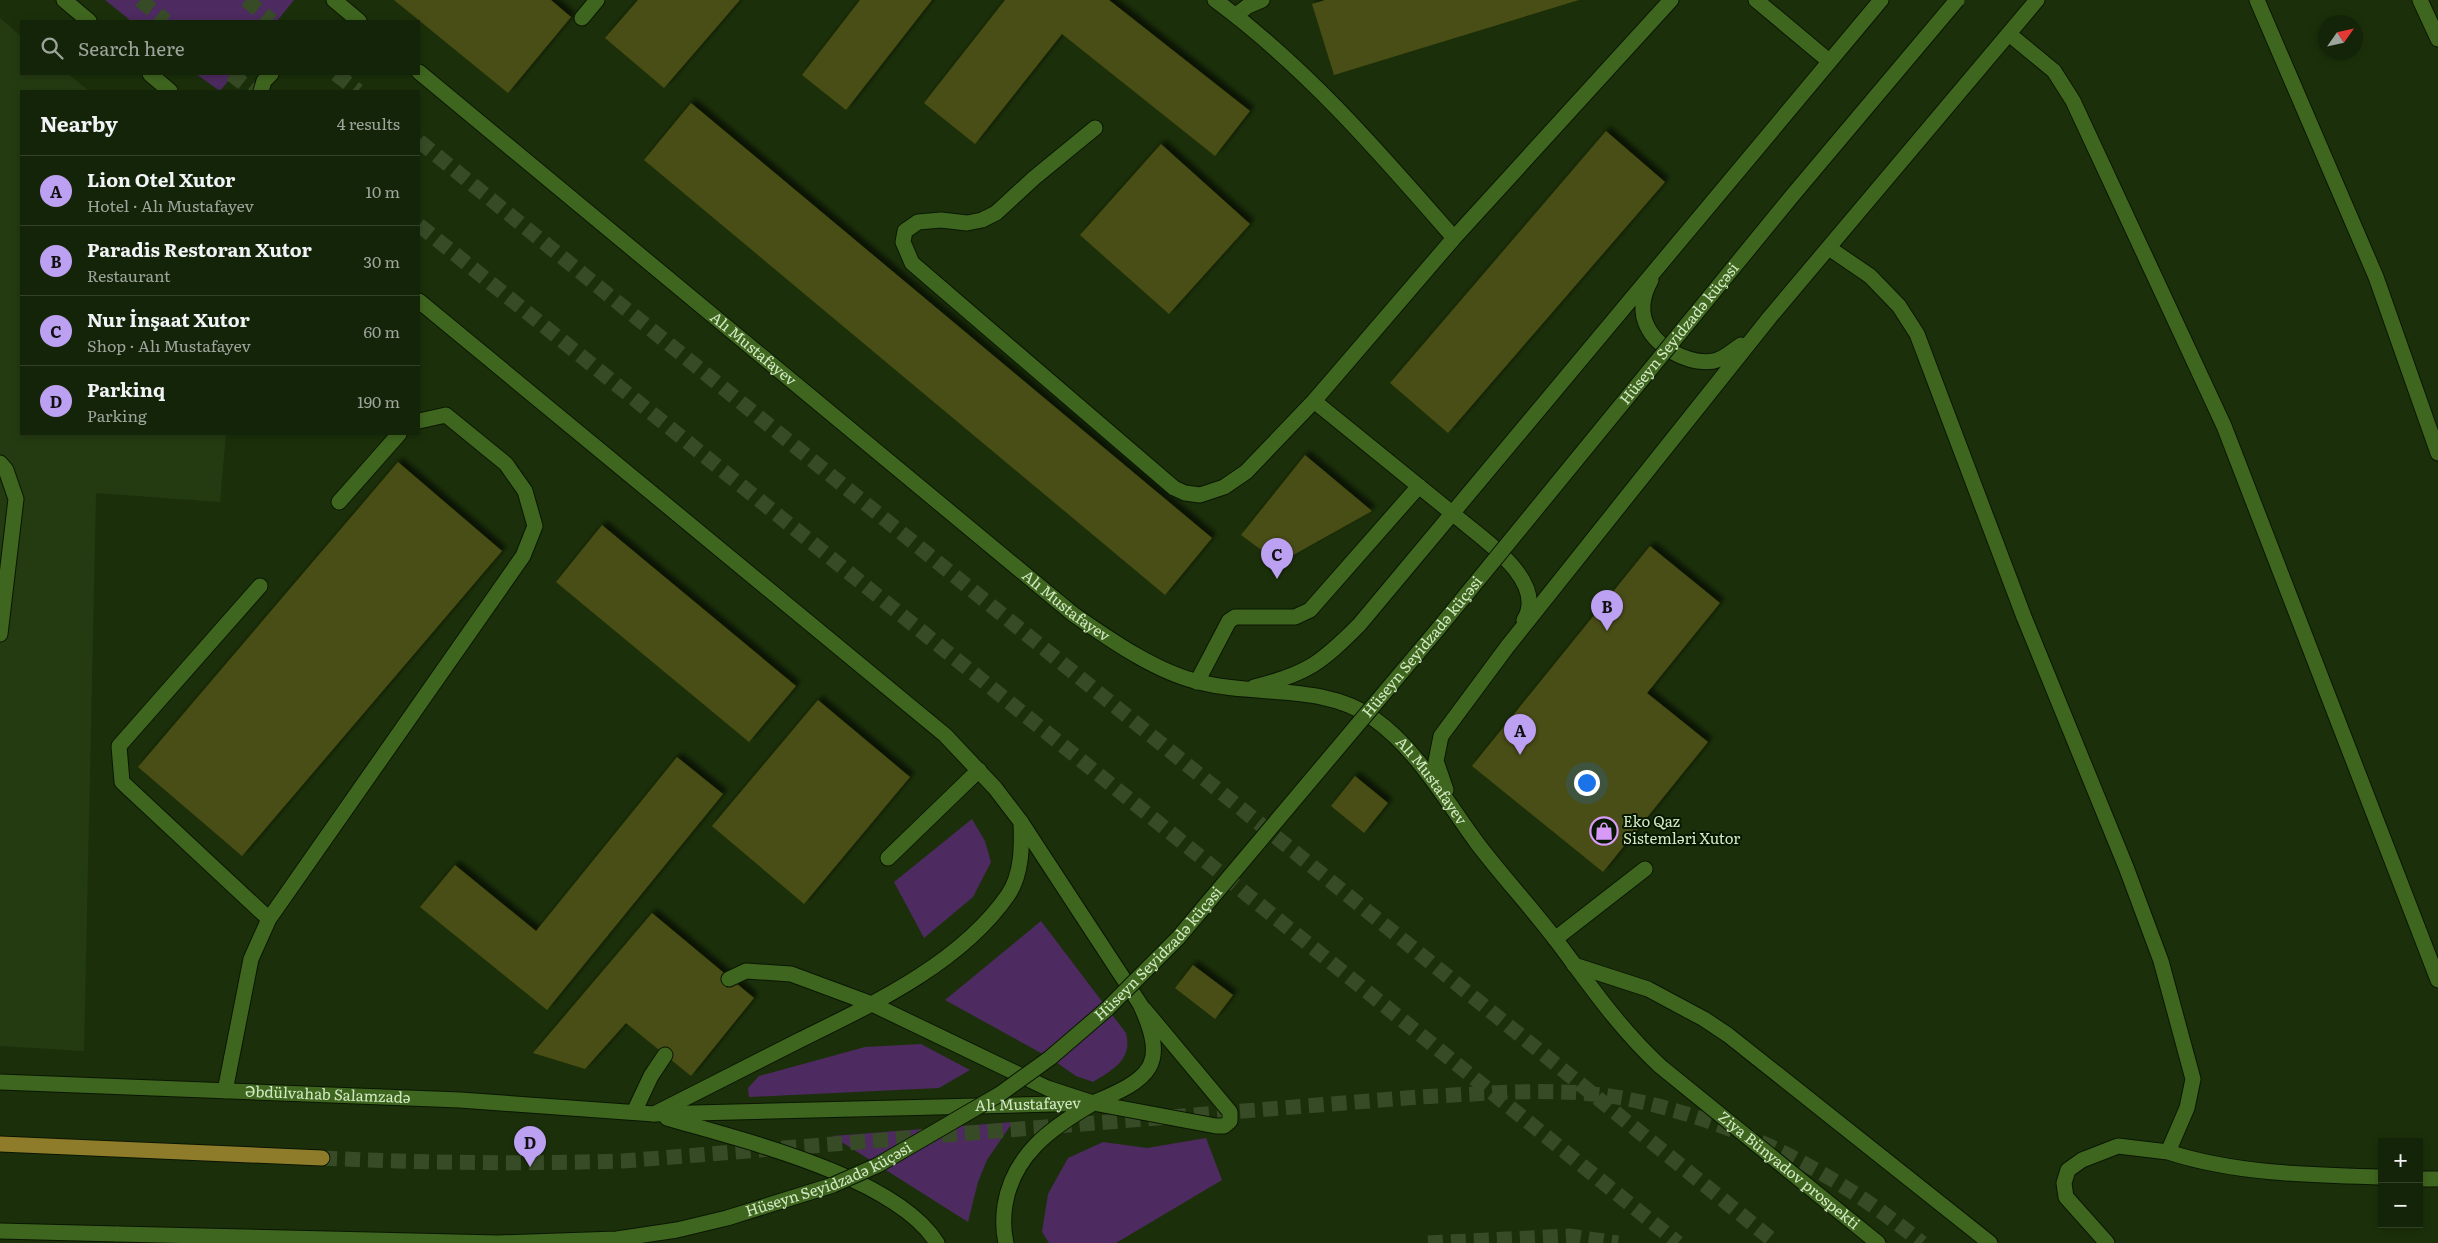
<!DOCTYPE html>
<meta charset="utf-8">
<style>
:root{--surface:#142408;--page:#1d2c12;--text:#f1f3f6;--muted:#9da49c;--line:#334129;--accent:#bca0f2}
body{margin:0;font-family:Literata,serif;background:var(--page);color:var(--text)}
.controls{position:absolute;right:15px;bottom:15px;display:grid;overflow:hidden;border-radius:0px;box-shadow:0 2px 8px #0003}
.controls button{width:45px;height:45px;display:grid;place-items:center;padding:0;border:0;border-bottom:1px solid var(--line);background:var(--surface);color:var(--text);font:25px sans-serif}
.compass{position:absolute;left:2318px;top:15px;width:45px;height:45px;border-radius:50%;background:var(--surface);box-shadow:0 2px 8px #0003;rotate:56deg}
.you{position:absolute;left:1586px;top:782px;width:18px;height:18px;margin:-12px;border:4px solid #fff;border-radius:50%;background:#1a73e8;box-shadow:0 0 0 8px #1a73e833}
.badge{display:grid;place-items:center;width:32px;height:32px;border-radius:50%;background:var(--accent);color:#111;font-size:16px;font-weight:700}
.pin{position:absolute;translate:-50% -41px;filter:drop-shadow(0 1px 2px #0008)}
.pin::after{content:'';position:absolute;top:26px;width:18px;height:15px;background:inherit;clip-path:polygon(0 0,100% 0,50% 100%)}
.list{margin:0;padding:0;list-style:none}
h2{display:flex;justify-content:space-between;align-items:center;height:65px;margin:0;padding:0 20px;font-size:21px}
h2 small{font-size:16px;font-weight:400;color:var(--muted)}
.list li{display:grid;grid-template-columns:32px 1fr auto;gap:15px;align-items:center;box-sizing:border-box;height:70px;padding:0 20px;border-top:1px solid var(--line)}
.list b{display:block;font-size:19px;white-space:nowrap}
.list p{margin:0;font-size:16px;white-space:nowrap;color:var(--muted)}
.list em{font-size:16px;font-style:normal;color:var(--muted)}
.icon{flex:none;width:28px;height:28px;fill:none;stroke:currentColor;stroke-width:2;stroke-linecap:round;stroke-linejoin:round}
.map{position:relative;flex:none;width:2438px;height:1243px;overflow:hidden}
.search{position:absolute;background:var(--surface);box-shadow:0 2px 8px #0003;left:20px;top:20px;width:400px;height:55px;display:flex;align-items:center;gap:12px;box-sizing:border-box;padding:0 18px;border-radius:0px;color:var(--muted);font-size:19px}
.panel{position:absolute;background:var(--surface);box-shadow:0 2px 8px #0003;left:20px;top:90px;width:400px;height:345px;border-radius:0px}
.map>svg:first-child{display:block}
.built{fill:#243b11}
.green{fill:#4d2a5f}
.building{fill:#494d12;filter:url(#shadow)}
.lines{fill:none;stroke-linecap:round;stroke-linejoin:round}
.primary-tunnel{stroke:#374c26;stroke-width:15;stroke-dasharray:15 8;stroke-linecap:butt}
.lane-casing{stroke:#0a1602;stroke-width:17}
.street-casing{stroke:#0a1602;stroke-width:17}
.secondary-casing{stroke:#0a1602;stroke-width:17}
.primary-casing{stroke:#0a1602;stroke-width:17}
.lane{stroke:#3f661f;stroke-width:15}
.street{stroke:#3f661f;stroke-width:15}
.secondary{stroke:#3f661f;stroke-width:15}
.primary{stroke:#8f7c2b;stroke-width:15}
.secondary-bridge-casing{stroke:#0a1602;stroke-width:17;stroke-linecap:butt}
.secondary-bridge{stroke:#3f661f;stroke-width:15}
.labels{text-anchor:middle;stroke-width:4;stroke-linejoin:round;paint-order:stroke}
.street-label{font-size:15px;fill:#d3eac5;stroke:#071700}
.poi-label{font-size:15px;fill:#d3eac5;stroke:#071700;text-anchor:start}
</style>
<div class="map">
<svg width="2438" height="1243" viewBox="0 0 2438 1243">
<defs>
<filter id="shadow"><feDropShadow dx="4.5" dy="-4.5" stdDeviation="2.5" flood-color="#0009"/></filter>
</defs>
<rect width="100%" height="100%" fill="#1b300a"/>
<path class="built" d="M0 18 21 36V74H68L89 91H21V434H226L220 502 96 493 84 1051 0 1046Z"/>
<path class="green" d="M105 0H294L277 21H131Z
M196 74H234L220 91Z
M972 819 985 841 991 862 973 897 924 938 894 882Z
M1041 921 1126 1033C1133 1059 1113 1070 1093 1082L1076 1076 1050 1058 945 1000Z
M921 1044 970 1070 939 1088 749 1097 748 1088 759 1076 865 1047Z
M1013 1122 987 1160 978 1182 968 1222 832 1136Z
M1206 1138 1222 1180 1116 1243H1049L1042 1232 1048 1194 1068 1158 1103 1142 1147 1148Z"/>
<path class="building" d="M394 0H551L571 17 508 93Z
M638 0H740L664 88 605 38Z
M860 0H932L846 110 802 75Z
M1005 0H1109L1250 111 1215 156 1062 34 975 144 924 103Z
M1325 0H1579L1334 75 1312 4Z
M691 103 1212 538 1165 595 644 160Z
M1606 131 1665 182 1448 433 1390 383Z
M1161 144 1250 224 1169 314 1080 235Z
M1305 455 1372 511 1279 563 1241 535Z
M398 462 502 551 242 856 138 767Z
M602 525 796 686 749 742 556 582Z
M1650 546 1720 603 1647 693 1708 742 1603 872 1472 766Z
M818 700 910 777 804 904 712 826Z
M677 757 723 794 547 1010 420 907 455 865 536 931Z
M1355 776 1388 803 1364 833 1331 806Z
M652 913 754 998 691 1076 626 1023 585 1069 533 1053Z
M1193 965 1233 995 1215 1019 1175 988Z"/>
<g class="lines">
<path class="primary-tunnel" d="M140 0 166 21
M246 0 272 21
M231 74 253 91
M336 74 358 91
M419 141 1776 1243
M419 225 1678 1243
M322 1158C423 1163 522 1164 623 1161L1418 1097C1483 1094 1557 1086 1622 1098 1733 1119 1836 1172 1922 1243
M1428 1243 1569 1236 1618 1243"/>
<g class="lane-casing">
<path id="lane" d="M1215 0C1306 67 1380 153 1454 238
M1756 0 1829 61
M1236 15 1248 6 1262 0
M582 18 597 0
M1095 128 1034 178 996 213 982 220 967 223 941 220 918 222 905 231 903 242 912 263 1174 488 1185 493 1200 495 1224 487 1246 472 1314 401 1454 238 1671 0
M1314 401 1452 513
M0 463 6 470 16 499 0 634
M339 502 399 434
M260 586 119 746 122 782 269 919
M1197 682 1229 621 1235 617H1295L1310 610 1419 486
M888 858 979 770
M1555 939 1645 869
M1574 965 1648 989 1704 1019 1728 1035 1990 1243
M729 979 746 971 791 974 872 1004 1047 1088 1093 1103 1216 1126H1224L1230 1121V1112L1144 1009
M225 1091 251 959 269 919 523 556 535 526 525 491 506 464 446 415 419 421
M634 1112 651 1076 665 1055
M654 1114C703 1089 753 1064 802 1039 873 1004 961 963 1008 895 1022 874 1022 847 1021 822"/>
</g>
<g class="street-casing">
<path id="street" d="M2257 0 2376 277 2438 453
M2420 0 2438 39
M2009 34 2054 71 2073 101 2224 426 2438 980
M1829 248 1870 276 1899 306 1917 334 2024 617 2126 867 2161 961 2193 1079 2187 1108 2168 1152 2118 1146 2082 1160 2068 1170 2064 1183 2066 1197 2107 1243
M2168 1152C2236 1174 2310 1175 2382 1177
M2419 1179H2438"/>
</g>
<g class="secondary-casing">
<g id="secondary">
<path d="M64 0 89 21"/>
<path d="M334 0 359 21"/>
<path id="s1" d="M419 72 1073 614C1109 639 1156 672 1199 682 1256 697 1323 683 1373 718 1417 749 1446 801 1477 843 1502 876 1531 907 1556 940 1590 985 1618 1027 1660 1066L1878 1243"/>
<path d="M150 74 170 91"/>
<path d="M261 91 264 81 271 74"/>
<path d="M1651 280C1645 291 1640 307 1645 321 1654 347 1688 365 1714 361 1724 359 1732 351 1741 345"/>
<path d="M1452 513C1478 536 1549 580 1524 620"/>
<path d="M1254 687C1307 674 1321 663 1359 625L1881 0"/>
<path d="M1446 790 1436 761 1441 736 1507 647 1770 317 2037 0"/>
<path id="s2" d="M0 1082 460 1100 654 1114 1093 1103C1150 1079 1169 1066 1140 1004L1021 822 995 788 945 735 419 301"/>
<path d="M667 1118C741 1140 895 1176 937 1243"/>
<path d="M0 1231 118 1234"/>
<path d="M1006 1243C1003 1230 1003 1218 1005 1205 1013 1155 1051 1128 1092 1104"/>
</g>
</g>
<g class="primary-casing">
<path id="primary" d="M0 1144 322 1158"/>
</g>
<use href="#lane" class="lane"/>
<use href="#street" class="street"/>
<use href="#secondary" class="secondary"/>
<use href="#primary" class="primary"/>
<g class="secondary-bridge-casing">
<g id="secondary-bridge">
<path id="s3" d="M118 1234 498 1243 617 1239 677 1230 727 1218 833 1185 878 1165 1000 1094 1050 1058 1107 1009 1178 938 1438 629 1792 196 1957 0"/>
</g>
</g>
<use href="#secondary-bridge" class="secondary-bridge"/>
</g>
<defs>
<g id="shop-ring" transform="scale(1.4375)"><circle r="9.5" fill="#071700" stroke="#d89af8" stroke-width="1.5"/><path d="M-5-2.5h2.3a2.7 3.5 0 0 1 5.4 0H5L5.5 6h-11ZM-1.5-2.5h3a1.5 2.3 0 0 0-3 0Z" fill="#d89af8"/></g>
</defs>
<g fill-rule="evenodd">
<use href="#shop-ring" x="1604" y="831"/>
</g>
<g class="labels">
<g class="street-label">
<text dy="5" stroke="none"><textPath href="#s3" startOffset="1935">Hüseyn Seyidzadə küçəsi</textPath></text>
<text dy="5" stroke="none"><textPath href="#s1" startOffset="434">Alı Mustafayev</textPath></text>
<text dy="5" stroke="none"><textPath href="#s1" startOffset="839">Alı Mustafayev</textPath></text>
<text dy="5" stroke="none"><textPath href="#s3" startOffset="1530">Hüseyn Seyidzadə küçəsi</textPath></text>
<text dy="5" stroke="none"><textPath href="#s1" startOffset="1259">Alı Mustafayev</textPath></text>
<text dy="5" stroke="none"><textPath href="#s3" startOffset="1125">Hüseyn Seyidzadə küçəsi</textPath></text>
<text dy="5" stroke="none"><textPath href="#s2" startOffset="328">Əbdülvahab Salamzadə</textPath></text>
<text dy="5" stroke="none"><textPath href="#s2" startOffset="1029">Alı Mustafayev</textPath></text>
<text dy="5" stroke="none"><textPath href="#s1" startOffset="1791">Ziya Bünyadov prospekti</textPath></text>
<text dy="5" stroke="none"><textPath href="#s3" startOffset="720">Hüseyn Seyidzadə küçəsi</textPath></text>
</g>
<g class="poi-label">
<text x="1623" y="827">Eko Qaz<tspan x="1623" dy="17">Sistemləri Xutor</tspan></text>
</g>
</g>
</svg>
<div class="controls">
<button>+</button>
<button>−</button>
</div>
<svg class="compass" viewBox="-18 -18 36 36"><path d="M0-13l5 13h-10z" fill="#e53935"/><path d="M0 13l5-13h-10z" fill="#9da49c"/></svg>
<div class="you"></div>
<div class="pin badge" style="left:1520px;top:755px">A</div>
<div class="pin badge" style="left:1607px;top:631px">B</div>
<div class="pin badge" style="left:1277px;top:579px">C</div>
<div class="pin badge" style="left:530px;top:1167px">D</div>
<div class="search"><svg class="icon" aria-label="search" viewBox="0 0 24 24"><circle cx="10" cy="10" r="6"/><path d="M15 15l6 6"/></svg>Search here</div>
<section class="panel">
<h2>Nearby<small>4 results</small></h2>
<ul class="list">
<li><span class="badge">A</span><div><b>Lion Otel Xutor</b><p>Hotel · Alı Mustafayev</p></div><em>10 m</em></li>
<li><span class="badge">B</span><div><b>Paradis Restoran Xutor</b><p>Restaurant</p></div><em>30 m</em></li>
<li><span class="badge">C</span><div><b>Nur İnşaat Xutor</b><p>Shop · Alı Mustafayev</p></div><em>60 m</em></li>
<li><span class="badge">D</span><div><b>Parkinq</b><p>Parking</p></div><em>190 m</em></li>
</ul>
</section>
</div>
